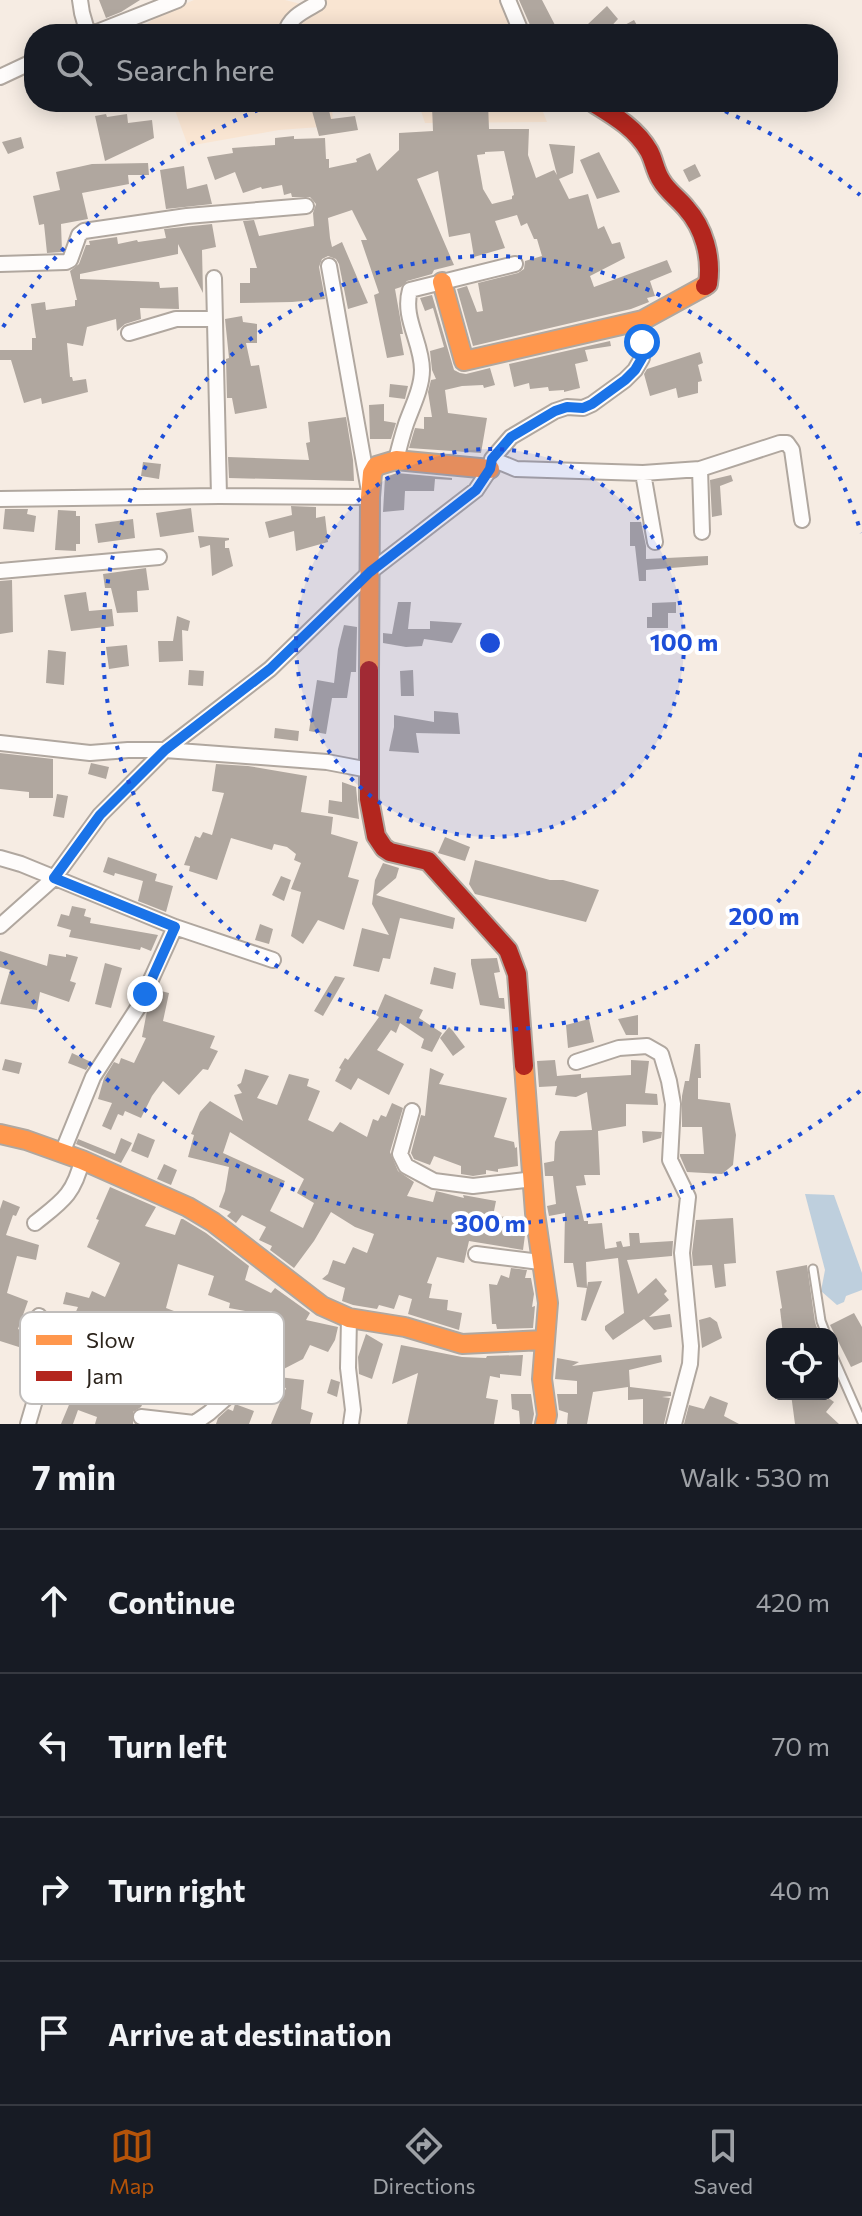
<!DOCTYPE html>
<meta charset="utf-8">
<style>
:root{--surface:#171b24;--page:#20242c;--text:#f1f3f6;--muted:#9ea1a6;--line:#363941;--accent:#b45309}
body{margin:0;font-family:Commissioner,sans-serif;background:var(--page);color:var(--text)}
.controls{position:absolute;right:24px;bottom:24px;display:grid;overflow:hidden;border-radius:16px;box-shadow:0 4px 20px #0003}
.controls button{width:72px;height:72px;display:grid;place-items:center;padding:0;border:0;border-bottom:2px solid var(--line);background:var(--surface);color:var(--text);font:40px sans-serif}
.stop{position:absolute;width:24px;height:24px;margin:-18px;border:6px solid #1a73e8;border-radius:50%;background:#fff}
.stop.end{background:#1a73e8;border-color:#fff;box-shadow:0 2px 8px #0008}
.list{margin:0;padding:0;list-style:none}
h2{display:flex;justify-content:space-between;align-items:center;height:104px;margin:0;padding:0 32px;font-size:34px}
h2 small{font-size:26px;font-weight:400;color:var(--muted)}
.list li{display:grid;grid-template-columns:52px 1fr auto;gap:24px;align-items:center;box-sizing:border-box;height:144px;padding:0 32px;border-top:2px solid var(--line)}
.list b{display:block;font-size:30px;white-space:nowrap}
.list em{font-size:26px;font-style:normal;color:var(--muted)}
.icon{flex:none;width:44px;height:44px;fill:none;stroke:currentColor;stroke-width:2;stroke-linecap:round;stroke-linejoin:round}
.map{position:relative;flex:none;width:862px;height:1424px;overflow:hidden}
.search{position:absolute;background:var(--surface);box-shadow:0 4px 20px #0003;left:24px;right:24px;top:24px;height:88px;display:flex;align-items:center;gap:20px;box-sizing:border-box;padding:0 28px;border-radius:32px;color:var(--muted);font-size:30px}
.sheet{height:680px;background:var(--surface)}
nav{display:flex;justify-content:space-around;align-items:center;box-sizing:border-box;height:112px;border-top:2px solid var(--line);background:var(--surface);font-size:22px;color:var(--muted)}
nav a{display:grid;justify-items:center;gap:4px}
nav .on{color:var(--accent)}
.map>svg:first-child{display:block}
.built{fill:#f9e5d2}
.water{fill:#becfdd}
.building{fill:#b0a79f;fill-rule:evenodd}
.lines{fill:none;stroke-linecap:round;stroke-linejoin:round}
.lane-casing{stroke:#b0a79f;stroke-width:11}
.street-casing{stroke:#b0a79f;stroke-width:18}
.slow-casing{stroke:#b0a79f;stroke-width:22}
.jam-casing{stroke:#b0a79f;stroke-width:22}
.lane{stroke:#fefcfb;stroke-width:7}
.street{stroke:#fefcfb;stroke-width:14}
.slow{stroke:#ff974d;stroke-width:18}
.jam{stroke:#b3261e;stroke-width:18}
.route{stroke:#1a73e8;stroke-width:10}
.ring{fill:none;stroke:#1d4ed8;stroke-width:4;stroke-dasharray:4 8}
.key{fill:#fff;stroke:#c0bdbb;stroke-width:2}
.key-label{font-size:22px;fill:#2c241c}
.centre{fill:#1d4ed8;stroke:#fff;stroke-width:4}
.ring-label{font-size:24px;text-anchor:middle;font-weight:bold;fill:#1d4ed8;stroke:#fff;stroke-width:8;stroke-linejoin:round;paint-order:stroke}
</style>
<div class="map">
<svg width="862" height="1424" viewBox="0 0 862 1424">
<rect width="100%" height="100%" fill="#f6ece3"/>
<path class="built" d="M194 0H285L301 4 314 0H500L513 34H148L145 26 155 17Z
M172 102H335L332 104 333 126 279 130 188 146Z
M418 102H539L547 122 425 123Z"/>
<path class="water" d="M805 1194 834 1195 862 1273V1290L846 1296 844 1302 837 1305 821 1291 825 1270Z"/>
<path class="building" d="M99 0H140L121 12 106 18Z
M519 0H542L556 27 542 34H534Z
M607 6 618 19 604 34H599L588 24Z
M634 20 642 34H608Z
M488 103 489 129H529L528 155 536 178 554 170 557 175 549 144 575 146 573 173 559 179 569 199 588 194 598 229 604 226 612 244 620 242 625 258 590 276 594 287 667 260 672 272 650 281 655 296 647 298 649 302 631 309 473 346 457 289 467 286 477 312 483 311 478 283 518 273 524 269 525 261 542 256 537 239H534L527 223 521 226 517 215 495 221 505 248 474 257 470 233 449 237 438 171 417 179 454 265 434 270 432 274 407 281 401 287 395 289 403 334H400L404 355 387 358 374 295 379 293 361 240H367L352 210 328 218 330 238 332 247 342 242 368 303 348 309 339 264 336 259 328 256 322 259 319 267 325 299 292 302 240 303V283H250V268H257L243 221 254 220 259 236 314 226 313 213 316 204 310 197H292L291 193 284 195 282 185 262 189 261 187 243 193 235 172 215 180 207 157 233 153 232 148 275 145V138L294 136V139L325 138 326 159H329V168L357 162 356 159 370 153 377 171 399 150V133L433 131 432 106ZM504 151 514 195 512 196V199L492 204 483 189 477 155 485 154V152Z
M328 106 331 119 355 116 358 130 319 136 312 111Z
M106 114 107 117 127 114 128 123 152 120 154 138 105 161 95 116Z
M21 137 24 148 8 154 2 142Z
M599 152 620 192 597 199 580 160Z
M148 163 149 175H128L129 184 82 193 88 219 61 224 62 252 47 253 44 224 39 225 33 196 60 190 56 172 92 164Z
M695 164 701 176 689 182 683 170Z
M184 166 187 189 207 184 212 204 166 209 160 170Z
M212 224 216 247 202 250 203 293 178 244V254L80 274V279L159 282 160 288 178 287 179 309 140 308 141 319 125 324 117 331 116 319 87 327 83 346 67 343 70 377H72L73 381 86 379 88 392 42 404 41 398 24 403 11 360H0V350H32V338H36L31 304 45 302 46 310 75 306V300H77L70 271 79 264 86 245H90L89 241 117 237 118 244 137 240 138 242 166 238 164 229Z
M432 295 454 370 460 373 466 374 490 368 495 385 484 388 483 385 462 386 445 390 448 413 487 418 481 453 409 448 415 428 424 429V417H432L428 392 431 380 436 379 432 370 430 351 444 347 433 308 425 311 420 298Z
M242 316 243 322 257 324V343H246L251 366 259 365 267 408 235 414 232 398H227L226 359 229 358 225 319Z
M610 341 611 346 585 350 588 361 575 364 580 388 564 392V390L549 391 548 387 530 389 529 383 514 387 509 364Z
M700 352 703 363 698 365 702 381 698 382V393L678 398 676 388 650 396 644 374 647 369Z
M390 384 408 386 405 399 389 397Z
M384 404V421L396 423 391 439H370L369 405Z
M346 417 353 460 354 481 229 478 228 457 309 460 306 443 310 442 308 422Z
M143 462 161 464 159 479 141 476Z
M397 473 452 478V480L435 479 434 491H405L404 510 383 512 385 477Z
M731 475 733 481 720 486 722 515 712 517 710 480Z
M291 506 316 507V518L325 516 328 542 296 551 294 531 269 538 265 522 292 515Z
M191 508 194 532 160 537 156 513Z
M5 509H28L27 514 36 516 34 532 3 529Z
M58 510 76 511V516H80V544H76V551L55 550Z
M133 519 135 538 98 543 95 524Z
M630 522H641L646 546V559L708 556V565L646 570V581H639L635 546H630Z
M198 536 229 538V540L225 541V548H229L233 566 212 576 210 545 200 548Z
M146 568 149 590 137 591 138 612 117 613 111 588H105L103 574Z
M12 580 13 632 0 634V581Z
M86 592 89 611 112 609 114 626 71 631 64 595Z
M398 602H411L408 629H430V621L462 623 452 643 424 639 422 646 406 647 383 643V633L392 634Z
M676 602V613H668V628H647V617H652V603Z
M177 616 190 621 188 631 182 630 183 661 159 662 158 641H173Z
M344 625 357 627 356 672H351L347 698H332L326 734 309 731 317 680 334 683 338 649Z
M127 645 129 666 109 669 106 647Z
M48 650 66 652 64 685 46 683Z
M189 670 204 671 203 686 188 685Z
M413 670 414 696H401L400 671Z
M434 711 458 713 460 734 416 733 419 753 389 751 394 727V715L434 722Z
M275 728 299 731 298 741 274 738Z
M0 753 53 759V798H29V792L0 789Z
M91 763 109 767 106 779 88 774Z
M216 764 248 766 307 776 301 812 333 817 331 834 358 842 348 877 359 880 344 930 318 920 303 944 291 936 301 892 291 889 301 863 294 860 296 854 287 847 274 844 272 850 231 838 217 880 189 871 190 866 184 865 195 836 200 838 203 832 212 835 224 793 212 791Z
M342 782 356 787 359 819 328 813 329 800 342 802Z
M57 794 68 796 64 818 53 816Z
M445 837 470 847 465 861 438 853Z
M108 857 157 874 155 881 173 886 166 912 138 901 143 881 115 873 114 876 103 872Z
M475 860 550 880H563L599 890 586 922 475 894 469 884Z
M383 863 399 868 396 878 376 895 455 918 453 929 400 918 390 959 383 958 379 972 353 966 362 928 389 935 372 904 375 880Z
M281 876 291 880 284 901 272 895Z
M72 906 86 909 84 916 91 918 90 923 158 935 151 951 141 947 140 950 69 937 71 930 57 926 61 914 69 916Z
M260 924 273 929 269 944 255 940Z
M0 951 47 966 49 954 66 957V954L78 957 70 981 76 983 69 1002 40 992 37 1010 0 1004 10 970 0 967Z
M497 958 500 972 494 973 499 998H504L505 1009 480 1005 471 964V959Z
M105 963 122 968 111 1008 95 1004Z
M434 967 456 973 453 989 430 984Z
M335 976 345 978 323 1016 314 1011Z
M157 990 169 993 163 1021 215 1036 210 1048 218 1051 208 1070 203 1069 179 1095 163 1081 152 1096 141 1118 125 1111 123 1116 118 1114 111 1130 102 1126 112 1103 98 1099 104 1078 114 1062 119 1064 121 1058 134 1063 146 1038 142 1037 147 1011 151 1005H153Z
M385 994 423 1010 419 1018 442 1033 432 1052 421 1048 424 1039 400 1023 396 1033 391 1030 377 1050 404 1064 389 1095 358 1078 351 1090 335 1081 341 1069 339 1068 345 1058 348 1060 379 1017 376 1015Z
M638 1015V1035H626L618 1019Z
M589 1019 594 1042 568 1048 566 1025Z
M449 1027 453 1031 465 1047 453 1056 440 1038Z
M695 1044H700L701 1078H698V1099L730 1103 736 1135 733 1165 722 1174 687 1172 680 1156V1154H704L702 1127H682V1096L685 1081H689Z
M72 1053 91 1062 86 1070 68 1063Z
M5 1059 22 1063 19 1074 2 1070Z
M555 1060 557 1076 581 1074V1078L631 1075V1060L649 1061 645 1093 657 1094 658 1105 626 1104V1126L598 1131 600 1175H584L586 1185 576 1186 584 1221H588V1224L602 1223 605 1249 617 1247 616 1242 621 1241 623 1247 630 1246 629 1233H639L640 1243 673 1241 672 1256 627 1260 638 1294 656 1278 667 1291 664 1294 669 1300 649 1317 670 1314 672 1327 654 1330 644 1319 613 1340 605 1330V1326L624 1313 618 1258 586 1262 587 1288 577 1287 573 1263H564L565 1213 549 1216 547 1206 556 1204 553 1176H545L544 1163 554 1161 555 1142 560 1131 592 1130 587 1092 576 1097 555 1095 557 1086 539 1087 537 1061Z
M430 1068 444 1074 439 1084 507 1098 494 1137 514 1142 515 1148 517 1147 518 1166 498 1169V1172L486 1170V1174L473 1176 461 1174V1166L434 1156 430 1165 414 1159 411 1153 421 1115 425 1116Z
M245 1069 269 1076 257 1098 277 1105 289 1074 309 1079 307 1086 320 1091 308 1120 333 1132 340 1122 367 1137 373 1119 378 1121 381 1115 386 1117 392 1103 403 1108 390 1152 398 1171 414 1182 407 1196 433 1202 436 1191 464 1198 463 1195 496 1201 493 1216 508 1217 507 1222 523 1224 525 1235 523 1250 469 1241 464 1263 437 1257 427 1283 432 1284 429 1298 448 1300 447 1310 462 1313 459 1330 408 1314 412 1299 399 1295 394 1309 379 1305 377 1309 353 1305 342 1301 345 1288 322 1279 328 1274 333 1260 345 1264 353 1247 367 1253 374 1234 355 1227 331 1212 314 1241 294 1268 270 1250 272 1246 259 1240 266 1227 242 1215 236 1223 227 1216 231 1212 219 1207 225 1191 229 1167 188 1157 194 1135 191 1134 200 1112 210 1101 243 1121 234 1095 242 1093 237 1085 241 1083ZM230 1132 304 1179 297 1193 314 1203 303 1228 270 1211 285 1181 223 1153Z
M642 1131 662 1132 661 1138 643 1143Z
M138 1133 155 1140 148 1158 131 1151Z
M121 1138 132 1143 121 1163 76 1144 78 1139 115 1154Z
M164 1164 177 1170 171 1185 157 1179Z
M110 1187 156 1207 145 1226 175 1235 181 1219H183L206 1233 249 1266 245 1280 271 1293 275 1288 310 1313 306 1320 338 1327 335 1340 328 1352 310 1345 303 1359 272 1375 251 1366 243 1351 273 1363 259 1335 250 1328 261 1314 229 1308 230 1303 208 1295 214 1276 178 1264 166 1308 182 1314 178 1324 175 1323 163 1357 180 1362 171 1393 156 1389 152 1403 144 1401 141 1407 133 1412V1424H95L97 1417 78 1410 73 1424H61L71 1400 49 1388 53 1374 102 1399 111 1378 73 1367 77 1353 102 1360 107 1337 106 1334 83 1326 81 1330 70 1325 78 1307 63 1304 66 1292 89 1298 92 1291 105 1297 120 1263 87 1247 99 1220 96 1219Z
M3 1200 20 1207 16 1216 13 1215 6 1235 39 1245 36 1260 17 1256 7 1293 28 1301 18 1329 25 1332 22 1348 0 1341V1209Z
M733 1218 736 1263 724 1264 726 1286 715 1288 712 1265 693 1266 692 1253 696 1220Z
M807 1265 815 1322 819 1334H783L780 1309 782 1308 776 1271Z
M511 1268 527 1270 525 1278H531L534 1294 532 1307 535 1306 533 1328 497 1329 496 1324H492L489 1284 497 1285 501 1275 509 1278Z
M602 1281 586 1321 581 1320 588 1282Z
M854 1313 862 1327V1362L851 1367 830 1325Z
M710 1317 717 1322 722 1338 702 1348 699 1320Z
M366 1334 383 1344 372 1379 359 1374 358 1357Z
M401 1345 462 1357 486 1358 487 1356 523 1355 521 1376 500 1374V1378L490 1376 486 1398 498 1400 494 1424H407L418 1373 392 1384Z
M661 1355 662 1362 629 1370 630 1387 671 1392V1396L662 1397 670 1398 664 1424H643V1399L628 1400V1387L593 1392 587 1424H567L568 1413 559 1410 557 1394H577V1381L555 1379 557 1358 579 1362 572 1366Z
M279 1377 304 1380 301 1409 313 1413 310 1424H271L286 1388 277 1386Z
M331 1379 340 1382 337 1397 327 1393Z
M511 1394H531L534 1414 532 1424H520L519 1411 512 1409Z
M791 1394H823L834 1402 826 1412 839 1424H795Z
M710 1396 728 1403 724 1416 739 1424H684L689 1405 704 1409Z
M235 1404 254 1411 249 1424H216L218 1418 228 1409 233 1411Z"/>
<g class="lines">
<g class="lane-casing">
<path id="lane" d="M813 1269 821 1321 826 1334
M832 1354 862 1422"/>
</g>
<g class="street-casing">
<path id="street" d="M80 0 82 13 88 34
M508 0 522 34
M92 34 178 0
M285 34C289 17 304 11 318 3
M0 77 34 61
M0 264 66 262 70 260 79 235 84 231 187 216 306 206
M214 278 219 496
M129 333 176 319H215
M492 459 516 469 643 473 700 469 780 443H787L792 450 802 520
M396 460C399 448 402 436 406 424 412 407 422 388 422 370 422 342 402 318 410 290L515 264
M700 469 702 532
M643 473 655 542
M0 499 219 496 370 497 329 266
M0 571 159 557
M0 743 90 753 128 750H165L270 669 370 572 476 490 490 469 492 459 511 437 555 411 567 407 583 408 592 404 625 380 635 370 642 358 643 320
M0 858 21 864 175 927 273 960
M0 926 54 878 100 815 165 750 327 762 369 770
M576 1062 619 1048 647 1046 661 1054 669 1081 673 1104 670 1160 688 1197 682 1253 691 1346 690 1364 674 1424
M412 1111 400 1154 406 1166 434 1181 473 1186 534 1179
M62 1153 93 1077 139 1006 175 927
M35 1223C61 1202 74 1195 82 1160
M476 1254 540 1262
M349 1318 348 1368 353 1410 351 1424
M141 1417 194 1423
M28 1424 43 1373 29 1363 39 1316
M193 1424 209 1413 244 1382V1374L232 1353"/>
</g>
<g class="slow-casing">
<path id="slow" d="M442 282 464 361 643 320 705 286
M369 670 370 497 372 473 376 466 396 460 490 469
M524 1066 535 1213 548 1303 542 1379 547 1415 545 1424
M0 1134 26 1140 82 1160 188 1207 213 1222 322 1306 349 1318 405 1327 462 1344 544 1340"/>
</g>
<g class="jam-casing">
<path id="jam" d="M592 102C613 115 636 128 649 151 654 160 655 171 661 180 667 191 678 198 686 208 704 228 712 257 708 284L705 286
M369 670V799L376 836 384 848 390 852 428 861 508 950 517 974 524 1066"/>
</g>
<use href="#lane" class="lane"/>
<use href="#street" class="street"/>
<use href="#slow" class="slow"/>
<use href="#jam" class="jam"/>
</g>
<g class="lines">
<path class="route" d="M145 994 175 927 54 878 100 815 165 750 270 669 370 572 476 490 490 469 492 459 511 437 555 411 567 407 583 408 592 404 625 380 635 370 642 358V342"/>
</g>
<circle cx="490" cy="643" r="194" fill="#1d4ed8" fill-opacity=".12"/>
<g class="ring">
<circle cx="490" cy="643" r="194"/>
<path d="M861 753A387 387 0 1 1 861 533"/>
<path d="M860 1091A581 581 0 0 1 3 959M3 327A581 581 0 0 1 277 102M703 102A581 581 0 0 1 860 195"/>
</g>
<rect x="20" y="1312" width="264" height="92" rx="12" class="key"/>
<rect x="36" y="1335" width="36" height="10" fill="#ff974d"/>
<rect x="36" y="1371" width="36" height="10" fill="#b3261e"/>
<g class="key-label">
<text x="86" y="1348">Slow</text>
<text x="86" y="1384">Jam</text>
</g>
<circle cx="490" cy="643" r="12" class="centre"/>
<g class="ring-label">
<text x="684" y="651">100 m</text>
<text x="764" y="925">200 m</text>
<text x="490" y="1232">300 m</text>
</g>
</svg>
<div class="controls">
<button><svg class="icon" aria-label="locate" viewBox="0 0 24 24"><circle cx="12" cy="12" r="6"/><path d="M12 2v4M12 18v4M2 12h4M18 12h4"/></svg></button>
</div>
<div class="stop" style="left:642px;top:342px"></div>
<div class="stop end" style="left:145px;top:994px"></div>
<div class="search"><svg class="icon" aria-label="search" viewBox="0 0 24 24"><circle cx="10" cy="10" r="6"/><path d="M15 15l6 6"/></svg>Search here</div>
</div>
<section class="sheet">
<h2>7 min<small>Walk · 530 m</small></h2>
<ul class="list">
<li><svg class="icon" aria-label="ahead" viewBox="0 0 24 24"><path d="M12 20V5M6 11l6-6 6 6"/></svg><div><b>Continue</b></div><em>420 m</em></li>
<li><svg class="icon" aria-label="left" viewBox="0 0 24 24"><path d="M17 20v-9H6M10 6l-5 5 5 5"/></svg><div><b>Turn left</b></div><em>70 m</em></li>
<li><svg class="icon" aria-label="right" viewBox="0 0 24 24"><path d="M7 20v-9h11M14 6l5 5-5 5"/></svg><div><b>Turn right</b></div><em>40 m</em></li>
<li><svg class="icon" aria-label="arrive" viewBox="0 0 24 24"><path d="M6 21V4h12l-3 4 3 4H6"/></svg><div><b>Arrive at destination</b></div></li>
</ul>
</section>
<nav>
<a class="on"><svg class="icon" aria-label="map" viewBox="0 0 24 24"><path d="M3 6l6-2 6 2 6-2v14l-6 2-6-2-6 2zM9 4v14M15 6v14"/></svg>Map</a>
<a><svg class="icon" aria-label="directions" viewBox="0 0 24 24"><path d="M12 3l9 9-9 9-9-9zM9 14v-3h6M13 9l2 2-2 2"/></svg>Directions</a>
<a><svg class="icon" aria-label="saved" viewBox="0 0 24 24"><path d="M7 4h10v16l-5-4-5 4z"/></svg>Saved</a>
</nav>
